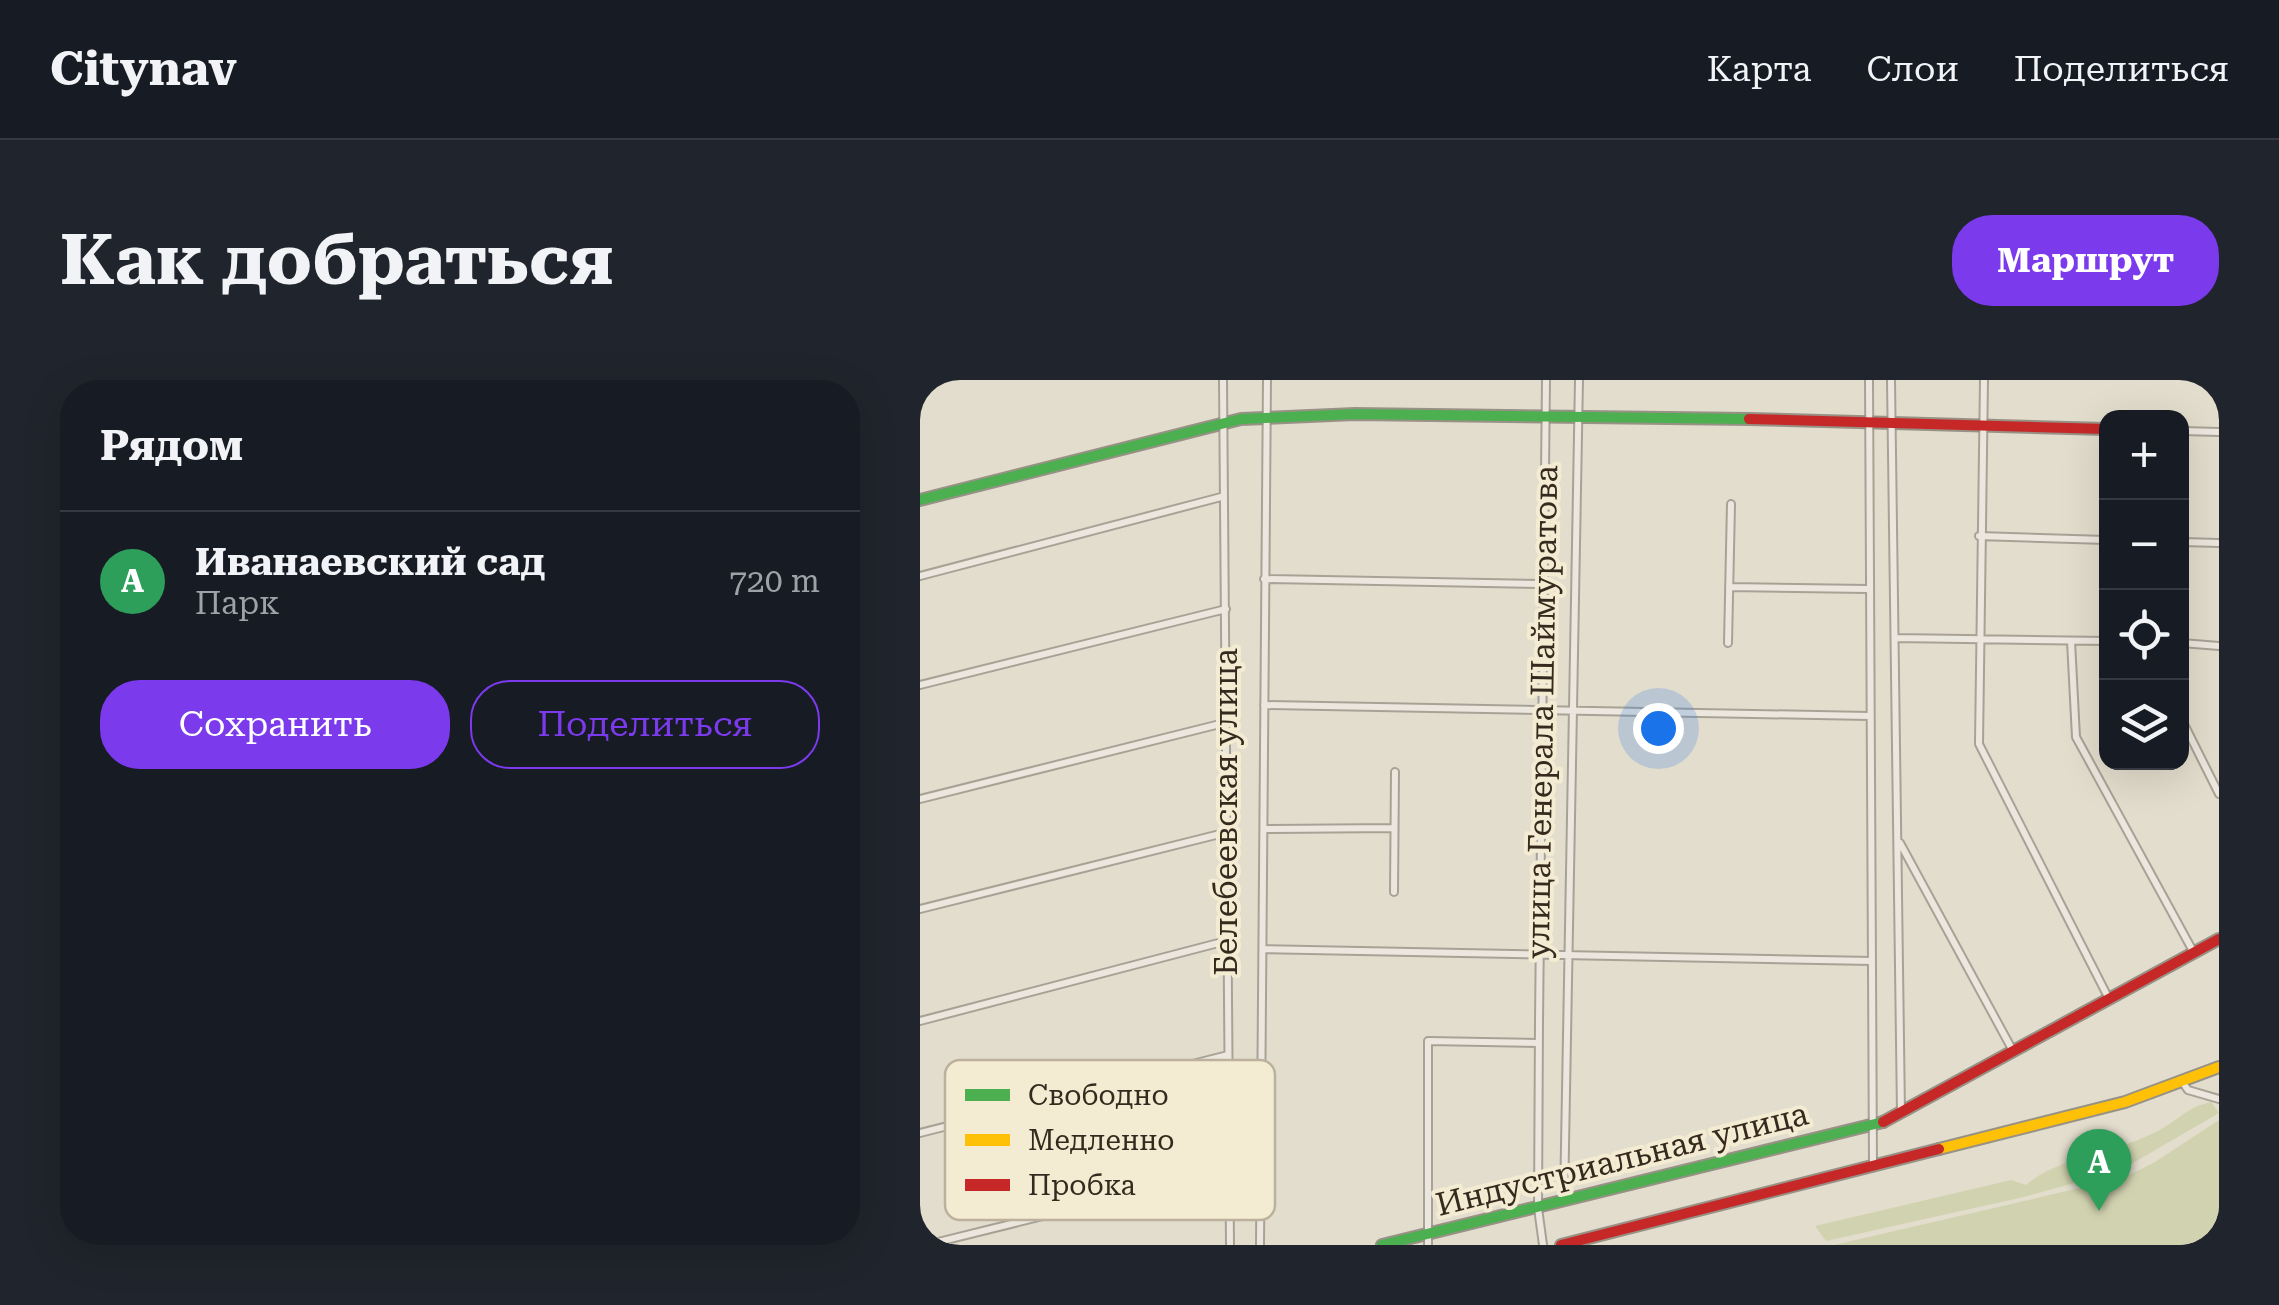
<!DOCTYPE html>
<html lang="ru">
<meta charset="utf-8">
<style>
:root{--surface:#171b24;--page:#20242c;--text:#f1f3f6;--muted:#9ea1a6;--line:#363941;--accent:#7c3aed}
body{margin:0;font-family:"Roboto Serif",serif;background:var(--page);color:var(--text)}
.controls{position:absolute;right:30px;top:30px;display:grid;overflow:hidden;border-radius:20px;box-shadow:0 10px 40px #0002}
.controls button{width:90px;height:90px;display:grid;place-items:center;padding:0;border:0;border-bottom:2px solid var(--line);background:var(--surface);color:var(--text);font:50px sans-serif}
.you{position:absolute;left:738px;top:348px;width:35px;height:35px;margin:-25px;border:8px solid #fff;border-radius:50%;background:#1a73e8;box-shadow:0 0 0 15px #1a73e833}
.badge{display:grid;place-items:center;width:65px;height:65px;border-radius:50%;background:var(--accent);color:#fff;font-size:32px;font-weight:700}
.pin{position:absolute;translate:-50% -82px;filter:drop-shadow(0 2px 5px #0008)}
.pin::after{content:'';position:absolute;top:52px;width:35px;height:30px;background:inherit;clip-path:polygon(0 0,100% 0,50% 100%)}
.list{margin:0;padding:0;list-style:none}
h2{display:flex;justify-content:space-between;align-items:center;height:130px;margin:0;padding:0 40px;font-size:42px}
h2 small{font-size:32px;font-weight:400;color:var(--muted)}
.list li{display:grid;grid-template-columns:65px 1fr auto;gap:30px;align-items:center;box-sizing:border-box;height:140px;padding:0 40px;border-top:2px solid var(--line)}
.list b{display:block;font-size:38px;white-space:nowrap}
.list p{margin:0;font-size:32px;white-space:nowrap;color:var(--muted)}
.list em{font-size:32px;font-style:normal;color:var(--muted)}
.actions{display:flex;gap:20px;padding:30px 40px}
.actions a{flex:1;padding:22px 0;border:2px solid var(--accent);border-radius:40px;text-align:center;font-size:35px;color:var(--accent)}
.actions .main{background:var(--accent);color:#fff}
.icon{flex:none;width:55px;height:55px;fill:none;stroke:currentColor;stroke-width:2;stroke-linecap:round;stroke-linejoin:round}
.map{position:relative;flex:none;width:1299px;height:865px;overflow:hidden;border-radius:40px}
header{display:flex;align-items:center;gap:60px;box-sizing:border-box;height:140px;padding:0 50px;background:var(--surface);border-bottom:2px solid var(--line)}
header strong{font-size:48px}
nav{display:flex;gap:55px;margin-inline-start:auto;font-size:35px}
.intro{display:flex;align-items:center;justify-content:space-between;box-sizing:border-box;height:240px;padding:0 60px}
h1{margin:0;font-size:70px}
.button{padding:25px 45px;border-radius:40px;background:var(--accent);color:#fff;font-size:35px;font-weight:700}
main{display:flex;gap:60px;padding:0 60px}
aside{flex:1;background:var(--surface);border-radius:40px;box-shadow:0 10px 40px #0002}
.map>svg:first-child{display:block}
.green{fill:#d1d3b0}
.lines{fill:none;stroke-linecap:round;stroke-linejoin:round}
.street-casing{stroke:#a8a296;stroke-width:10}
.fast-casing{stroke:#989186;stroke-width:14}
.slow-casing{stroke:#989186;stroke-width:14}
.jam-casing{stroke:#989186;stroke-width:14}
.street{stroke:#ece7de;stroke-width:6}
.fast{stroke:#4caf50;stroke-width:10}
.slow{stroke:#ffc107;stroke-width:10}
.jam{stroke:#c62828;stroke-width:10}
.labels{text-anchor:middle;stroke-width:8;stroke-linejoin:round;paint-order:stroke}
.street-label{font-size:32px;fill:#362a1e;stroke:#f4ebd3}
.key{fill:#f4ebd3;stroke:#bbb19d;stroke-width:2.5}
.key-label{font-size:28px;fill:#362a1e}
</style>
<header>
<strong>Citynav</strong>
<nav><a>Карта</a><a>Слои</a><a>Поделиться</a></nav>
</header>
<div class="intro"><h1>Как добраться</h1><a class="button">Маршрут</a></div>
<main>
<aside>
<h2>Рядом<small></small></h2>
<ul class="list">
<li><span class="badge" style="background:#2e9e5b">A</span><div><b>Иванаевский сад</b><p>Парк</p></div><em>720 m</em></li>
</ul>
<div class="actions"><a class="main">Сохранить</a><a>Поделиться</a></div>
</aside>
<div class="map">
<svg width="1299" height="865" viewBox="0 0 1299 865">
<rect width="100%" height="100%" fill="#e3ddcd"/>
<path class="green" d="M1291 722 1299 733 1201 790 1104 817 906 861 895 846 1091 800 1106 805C1141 774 1208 773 1251 743 1265 733 1273 726 1291 722Z
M1299 740V865H914L1203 798 1235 782Z"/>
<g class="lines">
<g class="street-casing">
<path id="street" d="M303 0 310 865
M949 0 953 787
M971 0 981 734
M1064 0 1059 364 1189 619
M1262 51 1299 52
M1059 156 1186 160
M1262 162 1299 163
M0 196 301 117
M344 199 623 204
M809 207 947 209
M976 258 1186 261
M1151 261 1156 357 1274 573
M808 263 811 124
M1262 263 1299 266
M0 305 306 229
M344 325 949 336
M1262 340 1299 414
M0 419 304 343
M344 449 474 448
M980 463 1093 671
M474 512 475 392
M0 529 304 453
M343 569 952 581
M0 641 306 561
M1263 703 1268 710 1299 719
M0 753 308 675
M644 821 659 0
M6 865 309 790
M340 865 347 0
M508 865V661L619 663
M623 865 618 828 619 641 626 0"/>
</g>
<g class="fast-casing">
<path id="fast" d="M0 120 321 39 435 34 829 39
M462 865 963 742"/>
</g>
<g class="slow-casing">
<path id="slow" d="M1019 769 1205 722 1299 687"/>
</g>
<g class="jam-casing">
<path id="jam" d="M829 39 1186 49
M963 742 1299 559
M641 865 1019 769"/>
</g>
<use href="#street" class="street"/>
<use href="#fast" class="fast"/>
<use href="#slow" class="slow"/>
<use href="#jam" class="jam"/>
</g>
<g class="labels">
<g class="street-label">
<text transform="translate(622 332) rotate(-89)" y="11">улица Генерала Шаймуратова</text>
<text transform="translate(306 432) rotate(-90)" y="11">Белебеевская улица</text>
<text transform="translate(702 779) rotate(-14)" y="11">Индустриальная улица</text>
</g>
</g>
<rect x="25" y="680" width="330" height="160" rx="15" class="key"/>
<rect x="45" y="709" width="45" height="12" fill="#4caf50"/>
<rect x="45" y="754" width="45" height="12" fill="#ffc107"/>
<rect x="45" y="799" width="45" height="12" fill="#c62828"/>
<g class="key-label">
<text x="108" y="725">Свободно</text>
<text x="108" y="770">Медленно</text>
<text x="108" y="815">Пробка</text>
</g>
</svg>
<div class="controls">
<button>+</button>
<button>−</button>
<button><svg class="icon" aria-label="locate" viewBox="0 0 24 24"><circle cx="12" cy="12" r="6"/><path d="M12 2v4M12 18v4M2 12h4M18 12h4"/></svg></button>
<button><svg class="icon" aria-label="layers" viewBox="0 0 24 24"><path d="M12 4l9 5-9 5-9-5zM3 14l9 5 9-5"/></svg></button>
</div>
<div class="you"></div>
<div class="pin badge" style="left:1179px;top:831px;background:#2e9e5b">A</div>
</div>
</main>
